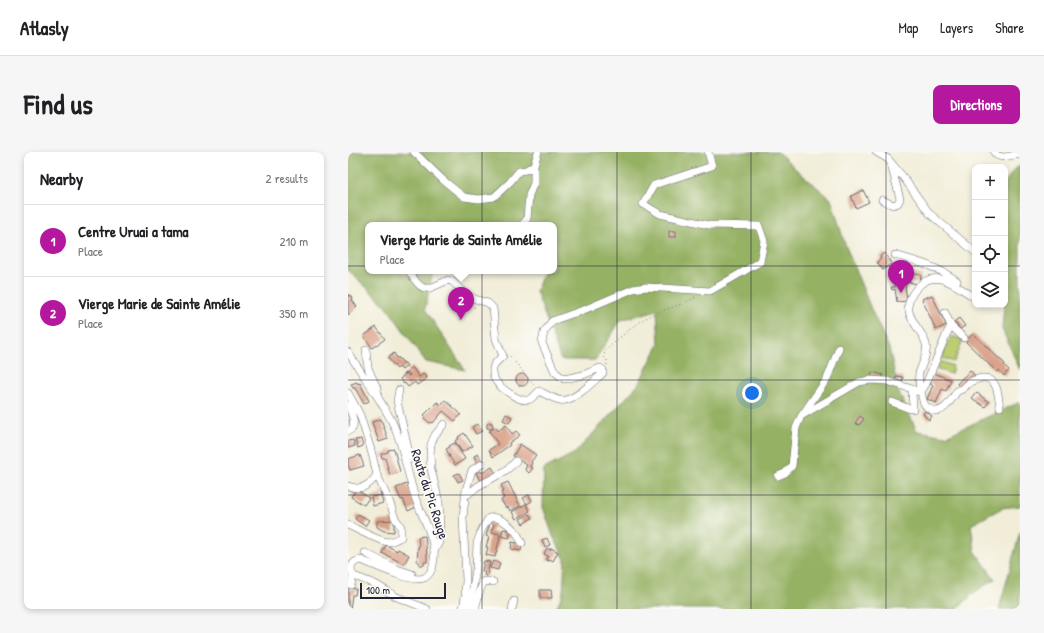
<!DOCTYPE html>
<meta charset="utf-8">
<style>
:root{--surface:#fff;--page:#f6f6f6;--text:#202124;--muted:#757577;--line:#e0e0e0;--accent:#b5179e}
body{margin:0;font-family:"Patrick Hand",sans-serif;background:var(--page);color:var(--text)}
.controls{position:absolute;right:12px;top:12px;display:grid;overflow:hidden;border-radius:8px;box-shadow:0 2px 6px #0003}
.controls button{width:36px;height:36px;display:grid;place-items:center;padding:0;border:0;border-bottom:1px solid var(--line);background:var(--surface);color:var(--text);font:20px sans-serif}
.scale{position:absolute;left:12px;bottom:10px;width:86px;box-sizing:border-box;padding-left:4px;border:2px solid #22223b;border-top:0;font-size:11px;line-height:14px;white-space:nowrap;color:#22223b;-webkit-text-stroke:3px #fdfcf7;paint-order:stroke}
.you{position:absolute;left:404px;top:241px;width:14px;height:14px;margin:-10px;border:3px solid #fff;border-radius:50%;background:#1a73e8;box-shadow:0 0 0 6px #1a73e833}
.badge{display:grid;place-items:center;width:26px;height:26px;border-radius:50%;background:var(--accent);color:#fff;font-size:13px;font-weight:700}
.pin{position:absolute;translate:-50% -33px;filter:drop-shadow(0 1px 2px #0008)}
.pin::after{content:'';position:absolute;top:21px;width:14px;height:12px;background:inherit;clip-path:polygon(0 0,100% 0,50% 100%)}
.popup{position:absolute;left:17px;top:70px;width:192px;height:52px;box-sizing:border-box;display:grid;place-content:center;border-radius:8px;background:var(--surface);filter:drop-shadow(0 1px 3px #0005);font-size:13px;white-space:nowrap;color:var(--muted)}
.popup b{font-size:15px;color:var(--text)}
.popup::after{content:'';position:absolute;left:50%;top:100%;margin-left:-8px;border:8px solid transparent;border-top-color:var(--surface)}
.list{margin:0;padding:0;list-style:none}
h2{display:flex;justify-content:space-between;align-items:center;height:52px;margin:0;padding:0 16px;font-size:17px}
h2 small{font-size:13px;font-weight:400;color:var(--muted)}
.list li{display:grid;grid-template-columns:26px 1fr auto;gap:12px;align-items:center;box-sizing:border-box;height:72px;padding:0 16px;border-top:1px solid var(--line)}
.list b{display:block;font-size:15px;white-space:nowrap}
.list p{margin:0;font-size:13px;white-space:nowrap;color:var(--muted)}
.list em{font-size:13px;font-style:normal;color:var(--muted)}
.icon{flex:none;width:22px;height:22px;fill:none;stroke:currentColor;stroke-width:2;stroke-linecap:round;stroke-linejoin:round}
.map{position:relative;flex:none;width:672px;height:457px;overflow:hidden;border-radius:8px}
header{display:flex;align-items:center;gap:24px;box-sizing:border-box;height:56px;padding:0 20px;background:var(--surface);border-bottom:1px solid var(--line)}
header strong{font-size:19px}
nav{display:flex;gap:22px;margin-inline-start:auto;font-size:14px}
.intro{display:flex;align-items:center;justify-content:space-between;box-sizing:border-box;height:96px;padding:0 24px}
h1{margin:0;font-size:28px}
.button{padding:10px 18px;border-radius:8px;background:var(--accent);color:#fff;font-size:14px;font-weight:700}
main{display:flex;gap:24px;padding:0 24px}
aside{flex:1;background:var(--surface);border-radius:8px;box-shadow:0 2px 6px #0003}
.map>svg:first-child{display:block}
.green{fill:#bcce71;stroke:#6f7856}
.forest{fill:#95b163;stroke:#5c6a4f}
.building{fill:#daa289}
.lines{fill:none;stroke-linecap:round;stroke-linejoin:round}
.minor-casing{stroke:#6a6972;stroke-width:8}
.path{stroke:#6a6972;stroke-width:1;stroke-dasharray:1 3;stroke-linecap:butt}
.minor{stroke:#fff;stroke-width:7}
.grid{fill:none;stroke:#22223b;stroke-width:1;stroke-opacity:0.55}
.labels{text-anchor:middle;stroke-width:3.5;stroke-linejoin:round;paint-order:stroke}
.street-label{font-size:14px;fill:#22223b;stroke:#fdfcf7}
</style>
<header>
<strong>Atlasly</strong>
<nav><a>Map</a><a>Layers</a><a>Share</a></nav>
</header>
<div class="intro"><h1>Find us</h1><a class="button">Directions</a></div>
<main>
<aside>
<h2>Nearby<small>2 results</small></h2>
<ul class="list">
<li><span class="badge">1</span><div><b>Centre Uruai a tama</b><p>Place</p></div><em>210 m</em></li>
<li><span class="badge">2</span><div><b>Vierge Marie de Sainte Amélie</b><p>Place</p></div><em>350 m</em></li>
</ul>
</aside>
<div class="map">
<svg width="672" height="457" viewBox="0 0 672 457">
<rect width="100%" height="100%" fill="#fdfcf7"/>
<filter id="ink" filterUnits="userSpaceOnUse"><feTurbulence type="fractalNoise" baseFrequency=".025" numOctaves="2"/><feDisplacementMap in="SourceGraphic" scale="8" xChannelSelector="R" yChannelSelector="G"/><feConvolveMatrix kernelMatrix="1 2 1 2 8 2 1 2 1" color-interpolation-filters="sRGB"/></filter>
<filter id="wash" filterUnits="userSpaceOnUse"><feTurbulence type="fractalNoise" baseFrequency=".012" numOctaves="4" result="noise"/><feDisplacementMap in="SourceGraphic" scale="16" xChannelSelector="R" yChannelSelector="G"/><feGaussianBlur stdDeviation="0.9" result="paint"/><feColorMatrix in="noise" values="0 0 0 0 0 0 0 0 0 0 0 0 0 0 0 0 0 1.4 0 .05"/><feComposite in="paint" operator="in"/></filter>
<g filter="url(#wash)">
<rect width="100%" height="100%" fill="#f1edd8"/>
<path class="green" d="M603 184 615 188 606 210 594 206Z
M592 209 605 214 603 222 589 217Z"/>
<path class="forest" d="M0 0H430L452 21 483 47 497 92 523 157 541 196 551 241 569 279 598 284 672 250V354L654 356 623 373 627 399 647 427 627 440 609 457H208L215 440 217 407 205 384 195 355 196 317 227 301 290 233 311 192 309 158 273 168 247 208H213L188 139 196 119H206V73H20V119H85L77 157 117 218 78 210 38 154 0 118Z
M672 13V218L654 177 656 153H657V140L662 120 657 113V31L665 19Z
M672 380V457H651Z"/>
<g id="blocks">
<path class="building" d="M515 38 521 50 508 56 503 44Z
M321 79H328V85H321Z
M536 101 544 111 535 118 529 110 533 106 532 104Z
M560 121 573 123 572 130H570L569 132 561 130 557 133 559 149 549 150 547 137 544 138 543 135H547L546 129Z
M0 142 1 144 3 143 5 147 4 148 9 155 0 163Z
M584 143 598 173 588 178 574 147Z
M611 166 617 174 612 177 606 170Z
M28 175 37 187 24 196 16 184Z
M625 182 657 212 656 213 661 218 656 224 651 218 649 220 617 189Z
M46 201 49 206H51L55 211H57L59 214 54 218 51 215 49 217 40 206Z
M64 215 71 225 75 222 79 226 69 233 67 230 60 235 57 231 56 232 52 227 58 221 61 224 62 223 59 219Z
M622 218 627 224 614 237 609 232 615 225H616Z
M524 220 535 223 534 228 523 225Z
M586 221 603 228 598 239 594 237 588 251 579 247 585 233 582 232Z
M168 228a6 6 0 1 1 12 0a6 6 0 1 1-12 0Z
M548 224 555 225 554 230 547 228Z
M9 230 10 232 12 231 21 249 16 252 7 236H5L3 232Z
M627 241 629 242V241L641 250 637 255 625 247 624 245Z
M97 248 113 262 107 269 95 259 85 271 84 270 82 271 76 266 77 264 76 263 89 250 93 253Z
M577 259 584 264 581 268 575 262Z
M158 262 164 265 161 271 155 268Z
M512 264 516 267 511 273 507 271Z
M33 267 40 287 31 290 24 270Z
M141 270 144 271 145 275 142 277 139 276V272Z
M129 272 134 279 128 282 124 275Z
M158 273 164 282 168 279 172 283 161 291 162 293 145 305 141 298 150 292 141 279 148 275 150 279Z
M116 281 125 294 114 300 107 289 111 286 110 285Z
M13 287 15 294 10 296 7 288Z
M5 288 7 294 0 296V289Z
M107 291 117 307 107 313 101 304H102L98 297 102 295 101 294Z
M172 292 188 303 183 310 184 311 182 314 185 316 181 321 177 317 179 313 165 304Z
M46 297 52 320 42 323 37 306H34L33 302 40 300V298Z
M130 302 134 309 130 312 126 304Z
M12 303 16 314 2 318 0 313V307Z
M144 315 148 322 133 331 128 321 133 319 134 321Z
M111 321 115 328 110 330 106 323Z
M160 330 172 354 162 359 160 355 158 356 153 348 156 346 153 341 156 339 153 333Z
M59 332 68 355 60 359 55 347 53 348 48 336Z
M8 338 10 340 11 339 21 346 16 353 3 345Z
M34 339 36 343 33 344 35 351 25 354 23 345 33 343 32 340Z
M181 343 184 349 179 352 175 346Z
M178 352 182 359 168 367 164 360Z
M10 362 21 368 17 374 7 367Z
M181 362 184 366 175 372 172 367Z
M46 368V380L36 379 29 375V369Z
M142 371 146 372 143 380 152 382 151 386H152L147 405 138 403 140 395H138L141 385 138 384Z
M155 377 163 379 161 386 153 384Z
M77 384 79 403V410H76V413H71V410H69L70 395H71L70 385Z
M199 386 202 393 197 395 194 388Z
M164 390 174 392 173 399 163 397Z
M38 393 49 399 50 397 61 403 56 412 34 401Z
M199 396 202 398 203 396 210 400 205 409 202 407 201 409 198 408 200 404 196 402Z
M136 409 142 410 139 424 136 423 137 420 134 419Z
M145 409 152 411 150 418 142 416Z
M0 436 8 437 7 443H4L2 457H0Z
M192 438H203L204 446H192Z"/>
</g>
</g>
<g filter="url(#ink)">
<use href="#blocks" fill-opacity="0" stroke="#6a6972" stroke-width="1"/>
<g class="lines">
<g class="minor-casing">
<path id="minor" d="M66 0 95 28 116 45 131 47 146 45 162 30 171 19 178 18 186 13V31L181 43 179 67 174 73
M528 0 540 7 555 25 582 62 627 100
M646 0C651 9 664 3 672 2
M186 13 190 0
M534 48 545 53 550 51 552 47 543 12
M547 103C568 109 591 115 609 129
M61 119C75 143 78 138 100 128L105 130 117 142 127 147 140 151 145 156 148 187 155 204C152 207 148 210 146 213 144 217 145 224 147 228 152 236 170 249 179 248 184 248 188 242 191 239 197 242 204 246 211 248 224 252 246 229 255 221V218L252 216 235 223 216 227 207 220 194 191 196 180 204 169 238 157 285 137 298 135 362 139 412 110 416 89 411 74 361 73 312 62 295 52 306 33 364 14 360 0
M627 146C609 134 586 114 568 137 563 143 559 151 561 159 563 171 575 180 578 192 580 202 574 212 571 221 570 228 571 233 573 239 574 243 574 248 576 251 577 254 580 256 582 257 594 265 604 247 609 239 616 238 617 234 622 230 626 228 630 227 634 226 650 225 650 243 652 255
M603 174 616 186
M18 198 20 216 29 236 30 243
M0 200C15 224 33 247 45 272 56 295 59 321 67 345 73 363 84 379 86 399 87 407 85 422 76 426 63 431 26 413 13 408 4 409 0 417 6 424L27 432 49 445 79 457
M51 238 49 249 62 305V307L57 310
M0 241 12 263 23 298 29 323 42 351 47 366 53 375V385C49 387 46 389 41 390 32 390 9 377 0 373
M544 250 562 257H565V254L564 241 569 239
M0 253C3 261 8 270 4 277L0 279
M454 263 479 227 491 196
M430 324 437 321 444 314 448 276 453 264 511 230 523 228 539 229 573 240 578 232 599 181 603 174 597 161
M0 334C13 339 21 334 29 323
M117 344C122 341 126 337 130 334 143 327 159 320 168 309
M86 399 91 390 92 367 91 350 83 317 82 303 83 292 87 283 96 272
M17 401 49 417 64 422
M3 433 5 424
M114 457 116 453 117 443 118 428 115 365 118 338 124 318 134 312
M120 457 123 447 128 417 129 391 134 377 141 366C150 363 162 373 168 380 170 383 172 387 174 391
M127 457 132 438 136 429 145 430
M164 457 166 449"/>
</g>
<path class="path" d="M113 168 107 156 129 155
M162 204 186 233
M259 213V208L256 205 257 199C269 188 282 176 296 167 313 158 332 154 348 145"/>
<use href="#minor" class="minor"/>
</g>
</g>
<path class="grid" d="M134 0V457M269 0V457M403 0V457M538 0V457M0 114H627M657 114H672M0 228H672M0 343H672"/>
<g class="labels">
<g class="street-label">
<text transform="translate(82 342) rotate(72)" y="5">Route du Pic Rouge</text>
</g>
</g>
</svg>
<div class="controls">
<button>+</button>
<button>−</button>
<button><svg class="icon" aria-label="locate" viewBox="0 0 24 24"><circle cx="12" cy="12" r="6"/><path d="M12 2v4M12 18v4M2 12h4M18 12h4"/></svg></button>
<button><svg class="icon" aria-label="layers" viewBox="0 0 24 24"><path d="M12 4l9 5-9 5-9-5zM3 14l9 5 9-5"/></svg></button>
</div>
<div class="scale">100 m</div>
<div class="you"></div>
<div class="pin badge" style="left:553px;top:141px">1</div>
<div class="pin badge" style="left:113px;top:168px">2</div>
<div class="popup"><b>Vierge Marie de Sainte Amélie</b>Place</div>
</div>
</main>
